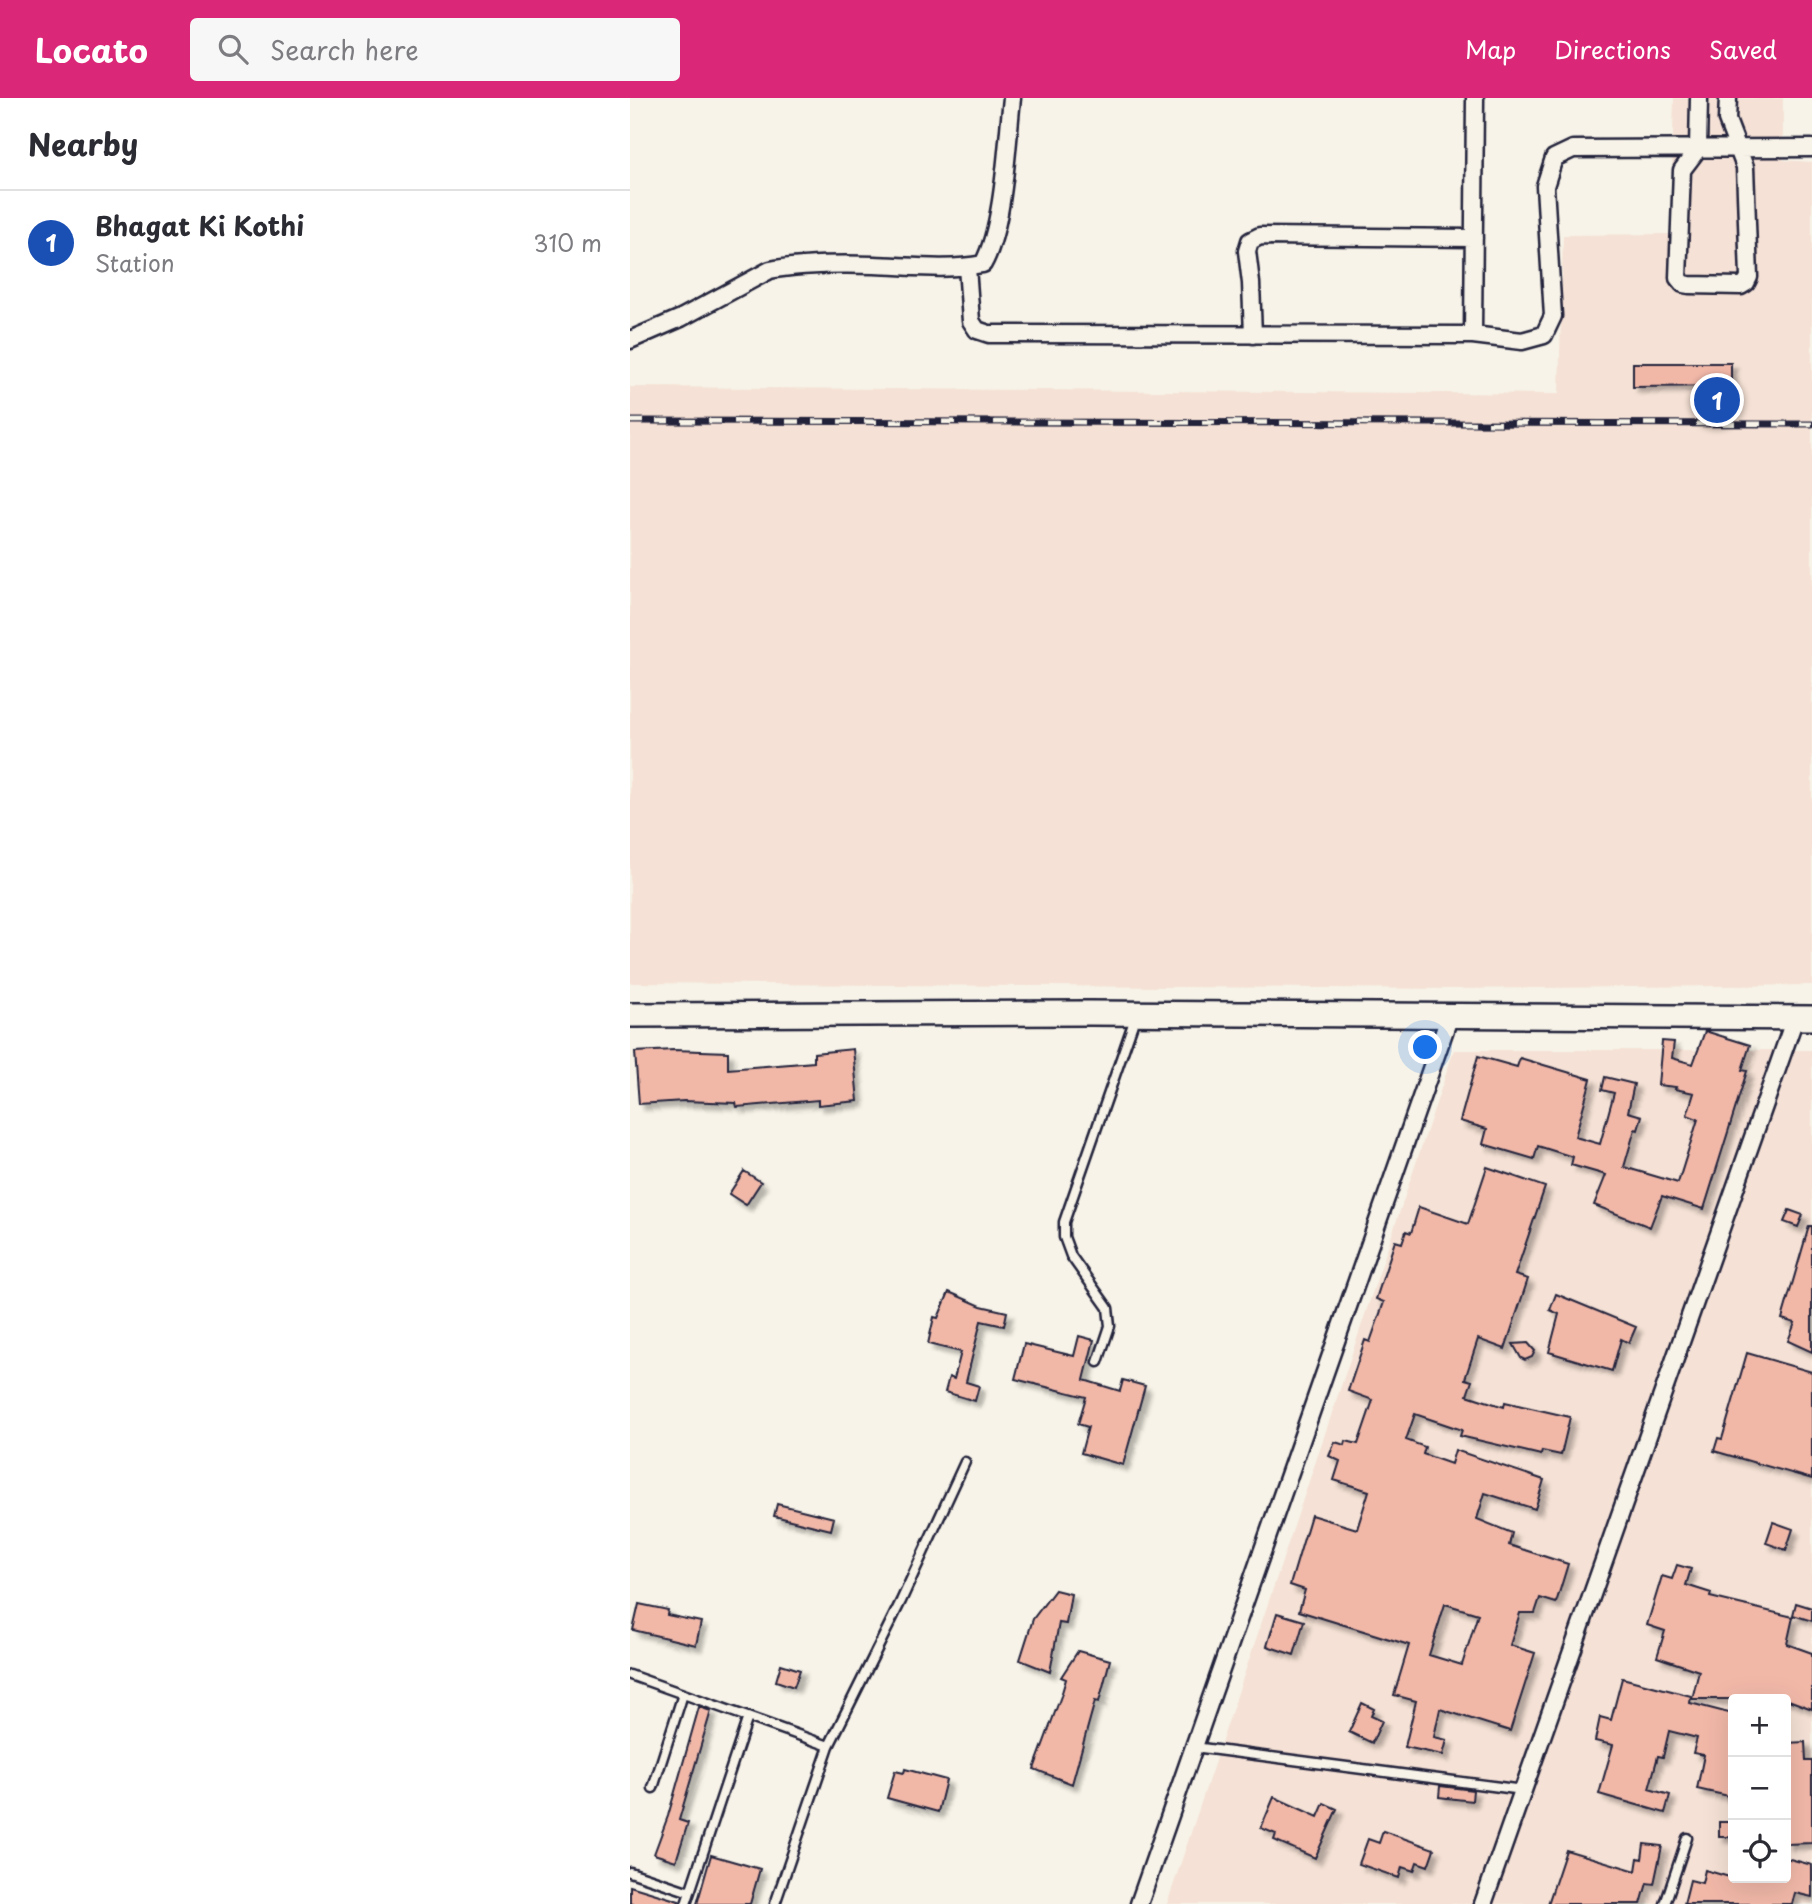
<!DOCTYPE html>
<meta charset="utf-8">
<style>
:root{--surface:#fff;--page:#f7f7f7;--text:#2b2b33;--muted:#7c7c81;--line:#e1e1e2;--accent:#db2777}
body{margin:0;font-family:"Playpen Sans",sans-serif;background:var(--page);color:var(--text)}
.controls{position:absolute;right:21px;bottom:21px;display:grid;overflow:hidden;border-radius:7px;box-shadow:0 7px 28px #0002}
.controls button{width:63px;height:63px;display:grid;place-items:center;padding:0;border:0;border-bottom:2px solid var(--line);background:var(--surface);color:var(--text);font:35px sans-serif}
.you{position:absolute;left:796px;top:950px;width:24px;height:24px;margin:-18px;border:5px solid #fff;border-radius:50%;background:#1a73e8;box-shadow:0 0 0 10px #1a73e833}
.badge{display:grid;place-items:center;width:46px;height:46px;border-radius:50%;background:var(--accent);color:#fff;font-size:23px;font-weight:700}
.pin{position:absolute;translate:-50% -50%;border:4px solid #fff;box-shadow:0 2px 7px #0006}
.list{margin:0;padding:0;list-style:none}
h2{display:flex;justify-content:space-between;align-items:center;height:91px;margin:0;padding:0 28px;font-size:30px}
h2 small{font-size:23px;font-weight:400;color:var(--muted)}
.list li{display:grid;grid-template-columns:46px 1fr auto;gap:21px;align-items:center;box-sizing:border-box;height:105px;padding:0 28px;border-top:2px solid var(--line)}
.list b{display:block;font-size:26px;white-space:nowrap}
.list p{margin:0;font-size:23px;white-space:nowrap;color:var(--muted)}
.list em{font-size:23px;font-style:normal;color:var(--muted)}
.icon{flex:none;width:38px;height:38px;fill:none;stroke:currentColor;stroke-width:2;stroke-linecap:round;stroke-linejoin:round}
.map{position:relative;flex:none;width:1182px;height:1806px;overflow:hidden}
header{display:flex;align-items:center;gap:42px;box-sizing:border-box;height:98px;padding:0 35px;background:var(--accent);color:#fff}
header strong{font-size:33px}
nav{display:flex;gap:38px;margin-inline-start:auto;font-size:24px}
.search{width:490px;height:63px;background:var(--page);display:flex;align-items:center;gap:18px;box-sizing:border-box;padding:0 24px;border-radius:7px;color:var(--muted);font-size:26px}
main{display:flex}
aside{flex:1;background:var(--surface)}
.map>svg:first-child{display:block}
.built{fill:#f5e1d5;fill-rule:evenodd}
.building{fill:#f1b8a8;stroke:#22223b;stroke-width:2;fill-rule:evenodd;filter:url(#shadow)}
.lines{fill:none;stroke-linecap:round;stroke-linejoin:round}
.lane-casing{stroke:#22223b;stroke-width:13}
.street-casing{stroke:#22223b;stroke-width:21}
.secondary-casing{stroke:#22223b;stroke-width:28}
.lane{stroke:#f7f3e8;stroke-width:8}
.street{stroke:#f7f3e8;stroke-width:16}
.secondary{stroke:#f7f3e8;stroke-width:23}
.rail-casing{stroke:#22223b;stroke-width:7}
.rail{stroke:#f7f3e8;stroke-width:4.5;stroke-dasharray:13;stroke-linecap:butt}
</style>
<header>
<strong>Locato</strong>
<div class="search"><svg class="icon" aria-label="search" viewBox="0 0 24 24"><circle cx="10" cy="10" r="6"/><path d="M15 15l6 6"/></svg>Search here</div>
<nav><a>Map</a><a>Directions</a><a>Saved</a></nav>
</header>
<main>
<aside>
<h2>Nearby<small></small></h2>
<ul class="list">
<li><span class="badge" style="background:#1a4fb4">1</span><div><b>Bhagat Ki Kothi</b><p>Station</p></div><em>310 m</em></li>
</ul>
</aside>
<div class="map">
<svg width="1182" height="1806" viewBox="0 0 1182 1806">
<defs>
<filter id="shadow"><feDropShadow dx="5.5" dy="5.5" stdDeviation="2" flood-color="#0004"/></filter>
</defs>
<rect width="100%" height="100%" fill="#f7f3e8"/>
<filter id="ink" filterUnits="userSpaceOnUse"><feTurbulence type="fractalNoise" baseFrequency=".0143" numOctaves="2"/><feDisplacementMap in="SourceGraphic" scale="14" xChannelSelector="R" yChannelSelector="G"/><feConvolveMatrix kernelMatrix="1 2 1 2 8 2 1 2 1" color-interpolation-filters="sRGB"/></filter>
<g filter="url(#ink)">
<path class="built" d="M1044 0H1153V62L1182 64V887L825 891 0 885V289L929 296 933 137 1040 136Z
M824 952H1182V1806H537ZM1103 1601H1156V1780H1103Z"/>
<path class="building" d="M1003 265H1101V288L1003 289Z
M1075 933 1120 947 1112 972 1117 973 1074 1111 1032 1098 1020 1129 964 1107 976 1077 941 1067 943 1059 908 1048 904 1061 853 1046 857 1031 830 1023 848 958 887 969 890 960 961 981 945 1039 970 1046 984 995 972 992 975 979 1004 986 998 1014 1012 1018 1008 1032 1005 1031 994 1069 1048 1085 1068 1021 1057 1017 1064 995 1045 991 1046 989 1028 987 1032 943 1044 944 1042 960 1063 966Z
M223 951 228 1003 188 1007V1002L107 1009 106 1005 54 1003 9 1006 5 954 44 952 98 954V971L184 964V955Z
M857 1069 915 1089 885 1177 898 1181 875 1251 848 1241 835 1281 842 1283 837 1297 874 1309 875 1304 940 1319 931 1357 912 1353 911 1357 830 1338 832 1332 785 1316 776 1342 795 1349 793 1356 821 1366 825 1352 914 1382 905 1411 855 1395 847 1421 882 1435 879 1447 938 1466 926 1505 910 1500 905 1515H890L880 1547 905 1555 880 1633 810 1611 804 1639 817 1642 813 1657 775 1649 786 1603 764 1597 779 1547 669 1513 675 1492 660 1487 681 1417 727 1431 739 1393 704 1382 710 1363 699 1358 705 1344 715 1347 716 1343 728 1346 743 1302 718 1293 735 1242 740 1244 754 1204 746 1201 765 1143 772 1145 776 1133 781 1135 789 1109 838 1126ZM815 1506 848 1516 832 1567 799 1557Z
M114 1073 131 1084 116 1107 99 1096Z
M1159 1112 1173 1117 1168 1129 1154 1124Z
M1179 1128H1182V1254L1158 1243 1165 1225 1152 1221Z
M319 1194 351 1208 377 1214 374 1228 351 1223 336 1284 349 1288 345 1303 315 1294 319 1279 324 1281 331 1254 298 1246 304 1219 308 1220Z
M926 1196 1006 1229 999 1245 991 1241 982 1273 919 1254 929 1216 920 1212Z
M449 1238 464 1242 454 1282 490 1293 493 1282 515 1288 493 1367 451 1355 458 1329 448 1326 456 1299 385 1281 394 1246 444 1258Z
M898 1245 905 1253 902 1259 895 1262 891 1260 883 1246Z
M1117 1255 1182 1274V1381L1084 1353 1088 1340 1092 1341Z
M147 1406 204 1420 201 1432 144 1418Z
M1143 1424 1163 1431 1156 1452 1136 1445Z
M1047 1467 1061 1471 1056 1487 1081 1495 1080 1499 1163 1519 1157 1546 1182 1555V1611L1156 1601H1062L1069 1573 1027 1559 1035 1533 1017 1527 1032 1478 1042 1481Z
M425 1492 441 1496 436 1526 429 1525 420 1574 390 1562 403 1521Z
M1166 1505 1182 1510V1523L1163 1517Z
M9 1506 38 1512 37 1517 71 1524 66 1547 3 1532Z
M647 1515 674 1523 664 1557 637 1548Z
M448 1553 480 1562 469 1604 465 1603 442 1686 404 1671 431 1598 436 1581 431 1579Z
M151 1566 170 1572 164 1589 146 1583Z
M992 1580 1061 1598 1060 1605 1103 1616V1699L1067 1691 1074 1657 1063 1655 1067 1640 1039 1633 1033 1659 1028 1658 1019 1691 1040 1697 1035 1715 969 1696 983 1647 965 1643 970 1619 981 1622Z
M732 1605 744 1611 741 1618 752 1623 742 1645 719 1634Z
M69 1609 81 1613 49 1722 58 1725 46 1763 24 1756 38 1718Z
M1175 1644 1176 1663H1182V1745L1156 1746V1645Z
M275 1671 316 1682 308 1714 257 1700 265 1673 274 1675Z
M810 1688 843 1692 842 1703 809 1699Z
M644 1699 688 1719 694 1705 707 1711 685 1760 644 1742 646 1736 631 1730Z
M1089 1724H1103V1739H1089Z
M753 1733 804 1751 798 1768 787 1764 784 1773 772 1769 769 1780 729 1766 738 1741 749 1745Z
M1014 1746 1032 1748 1024 1786 1017 1785 1011 1806H918L936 1752 1006 1773 1008 1760 1012 1761Z
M81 1757 130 1771 120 1806H67Z
M1156 1760 1182 1767V1799L1165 1795 1162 1806H1054L1060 1782 1072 1785 1075 1772 1103 1780H1156Z
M0 1788 49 1803 48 1806H0Z"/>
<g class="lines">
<g class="lane-casing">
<path id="lane" d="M468 1264 480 1228 478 1210 441 1158 434 1139V1124L506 917
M0 1577 199 1648 145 1806
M199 1648 271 1503 335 1364
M564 1649 893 1692
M23 1690 53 1596
M0 1774 60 1794
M56 1806 118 1619
M1035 1806 1057 1740"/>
</g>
<g class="street-casing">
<path id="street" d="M1069 0 1068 51 1052 72 1048 180 1053 186 1059 187 1111 188 1116 185 1119 179 1115 69 1097 22 1098 0
M337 169 341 223 347 232 359 236 843 237 892 243 914 237 923 218 915 88 924 60 943 51 1182 50
M623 237 621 185 617 153 620 143 630 138 844 140
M843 237 845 0
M0 242 51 220 140 172C173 166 210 166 244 167 280 168 316 173 353 166 374 128 377 45 382 0
M509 1806 820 917
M853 1806 1165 920"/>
</g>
<g class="secondary-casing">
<path id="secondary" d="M0 917 459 915 1182 920"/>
</g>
<use href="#lane" class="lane"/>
<use href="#street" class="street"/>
<use href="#secondary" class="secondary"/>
<g class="rail-casing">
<path id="rail" d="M0 323 1182 326"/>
</g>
<use href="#rail" class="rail"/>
</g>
</g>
</svg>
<div class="controls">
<button>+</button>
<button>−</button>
<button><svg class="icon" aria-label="locate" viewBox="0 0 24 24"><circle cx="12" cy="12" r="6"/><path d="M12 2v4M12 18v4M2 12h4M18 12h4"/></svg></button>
</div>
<div class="you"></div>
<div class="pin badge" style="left:1087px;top:302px;background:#1a4fb4">1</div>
</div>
</main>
